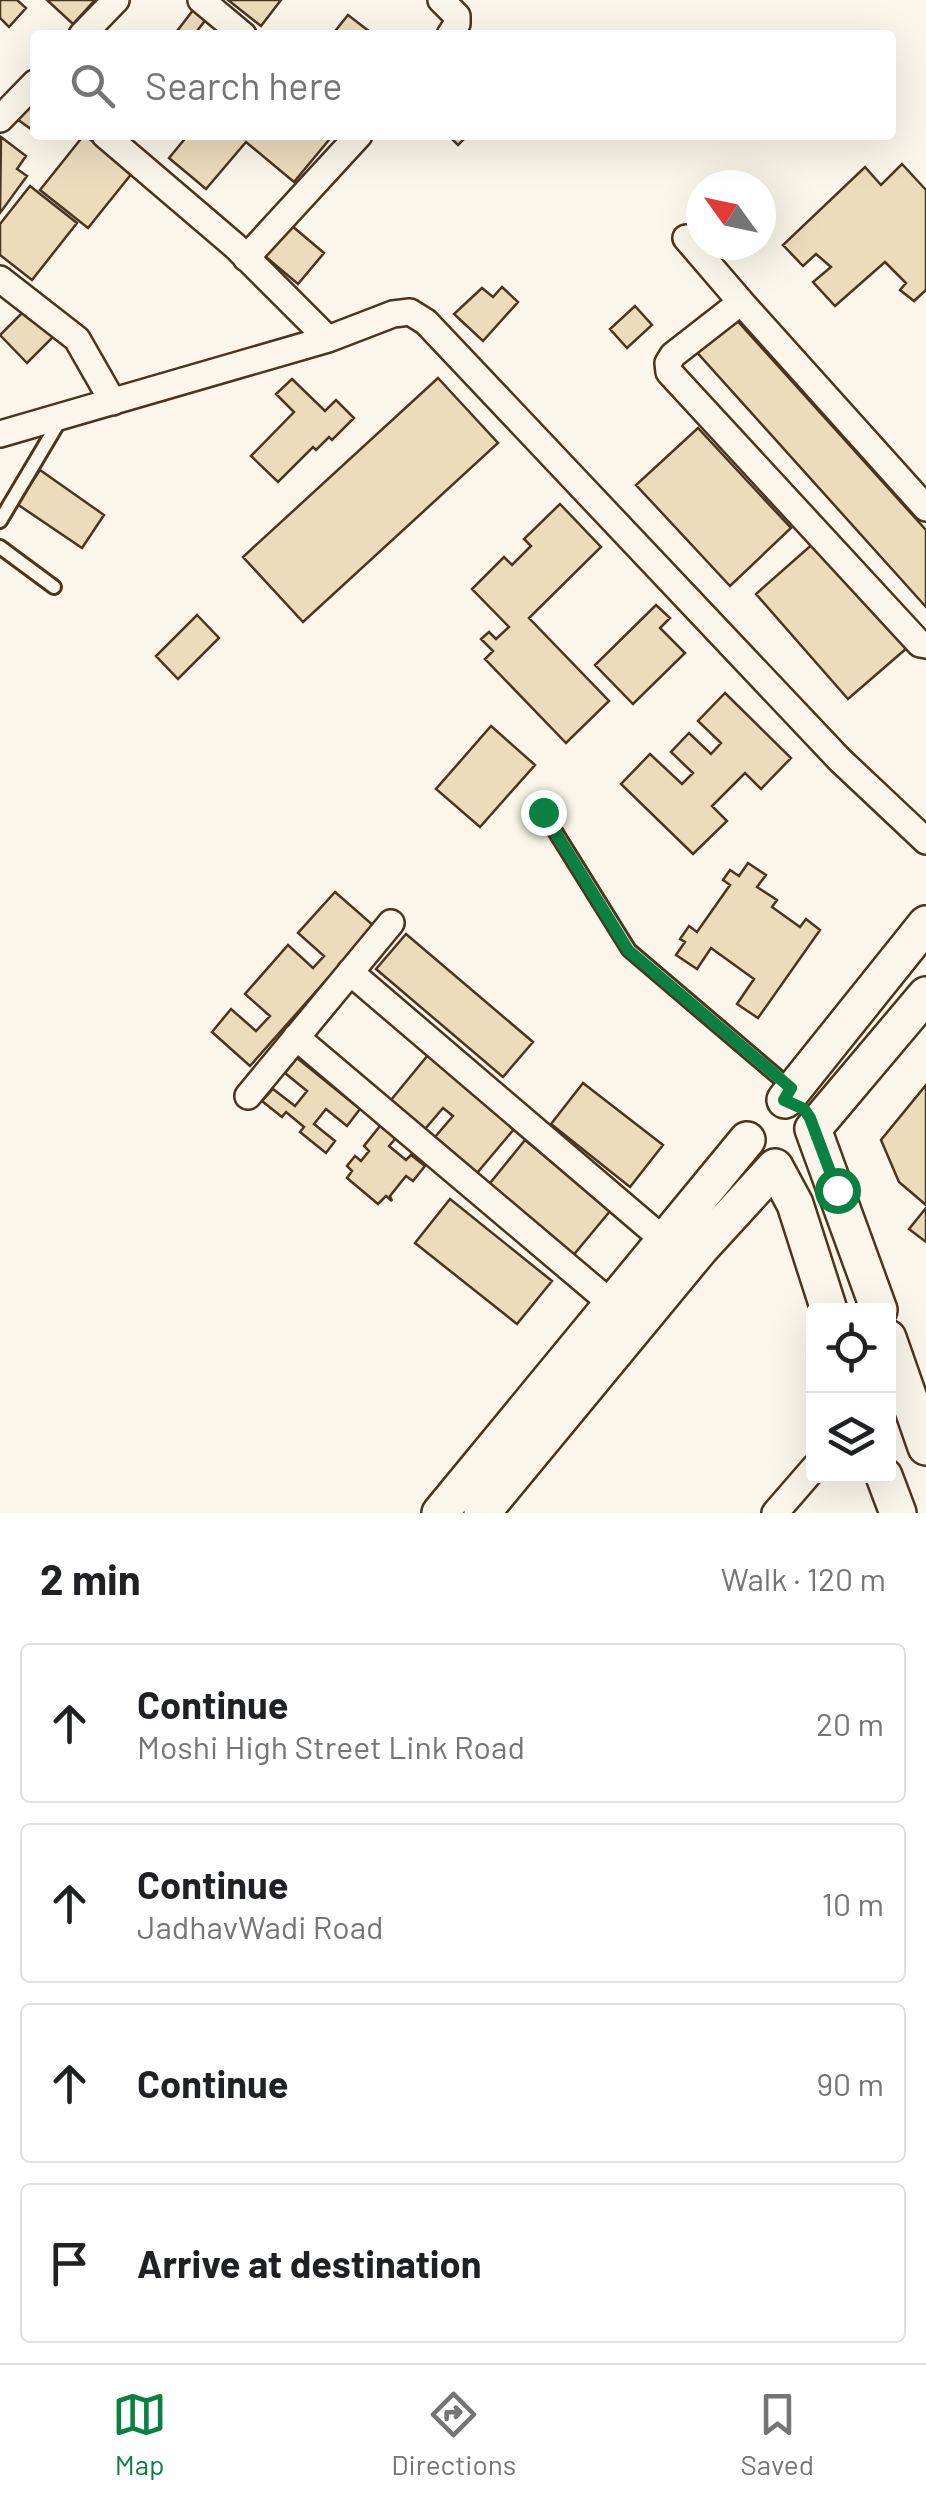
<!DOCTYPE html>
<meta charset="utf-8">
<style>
:root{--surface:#fff;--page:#f2f2f2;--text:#202124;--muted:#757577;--line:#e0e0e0;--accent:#0b8043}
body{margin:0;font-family:Barlow,sans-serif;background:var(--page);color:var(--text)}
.controls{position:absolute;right:30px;bottom:30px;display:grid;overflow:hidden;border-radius:10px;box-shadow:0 10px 40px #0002}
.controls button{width:90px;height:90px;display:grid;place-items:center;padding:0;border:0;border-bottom:2px solid var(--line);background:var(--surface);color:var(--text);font:50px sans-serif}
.compass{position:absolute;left:686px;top:170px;width:90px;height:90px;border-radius:50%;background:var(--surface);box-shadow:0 10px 40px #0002;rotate:303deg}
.stop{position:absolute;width:30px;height:30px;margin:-22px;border:8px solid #0b8043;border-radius:50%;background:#fff}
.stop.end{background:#0b8043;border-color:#fff;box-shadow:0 2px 10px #0008}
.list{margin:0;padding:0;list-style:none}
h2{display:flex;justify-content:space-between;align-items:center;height:130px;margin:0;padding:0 40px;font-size:42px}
h2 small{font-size:32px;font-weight:400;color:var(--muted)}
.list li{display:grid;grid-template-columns:65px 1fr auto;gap:30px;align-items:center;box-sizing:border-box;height:160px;margin:0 20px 20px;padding:0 20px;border:2px solid var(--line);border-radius:10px}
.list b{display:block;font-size:38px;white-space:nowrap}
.list p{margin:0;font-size:32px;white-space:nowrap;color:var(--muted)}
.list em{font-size:32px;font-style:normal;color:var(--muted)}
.icon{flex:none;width:55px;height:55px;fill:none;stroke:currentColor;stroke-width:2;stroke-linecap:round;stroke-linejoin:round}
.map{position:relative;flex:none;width:926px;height:1513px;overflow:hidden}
.search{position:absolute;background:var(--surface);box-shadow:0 10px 40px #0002;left:30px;right:30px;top:30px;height:110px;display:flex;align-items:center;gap:25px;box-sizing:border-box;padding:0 35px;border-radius:10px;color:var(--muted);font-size:38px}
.sheet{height:850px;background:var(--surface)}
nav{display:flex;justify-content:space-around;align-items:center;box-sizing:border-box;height:140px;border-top:2px solid var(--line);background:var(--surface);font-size:28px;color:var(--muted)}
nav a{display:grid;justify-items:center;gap:5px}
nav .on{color:var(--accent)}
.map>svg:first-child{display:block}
.building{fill:#ecdcbc;stroke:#4a3520;stroke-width:2.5}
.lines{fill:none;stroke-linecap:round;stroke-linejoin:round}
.lane-casing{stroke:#4a3520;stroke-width:18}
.street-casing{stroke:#4a3520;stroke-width:30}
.secondary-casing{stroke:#4a3520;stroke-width:40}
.lane{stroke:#fbf6e9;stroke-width:12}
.street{stroke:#fbf6e9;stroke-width:25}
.secondary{stroke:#fbf6e9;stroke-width:35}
.route{stroke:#0b8043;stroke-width:12}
</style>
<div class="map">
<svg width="926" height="1513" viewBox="0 0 926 1513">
<rect width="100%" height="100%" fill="#fbf6e9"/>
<path class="building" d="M0 0H17L26 8 9 27 0 18Z
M47 0H95L73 24Z
M228 0H281L261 26Z
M197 5 210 14 194 35H174Z
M348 15 374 35H332Z
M35 93V132L17 119Z
M84 135 133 172 88 228 40 190Z
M188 135H333L294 182 246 142 206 189 169 158Z
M448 135H468L458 145Z
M1 137 26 156 17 169 27 176 0 213Z
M902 164 926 190V290L914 301 900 290 906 283 885 262 835 306 813 282 831 267 816 254 803 266 783 245 865 167 881 185Z
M30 186 77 223 32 280 0 255V224Z
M285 220 324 253 298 284 259 251Z
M502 287 518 302 483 341 454 314 482 288 493 297Z
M635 306 652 325 627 348 610 329Z
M27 308 54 336 27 363 0 335Z
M732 315 926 530V607L694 349Z
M438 378 498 443 303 622 243 557Z
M292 379 325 411 336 400 354 418 332 440 329 437 316 450 313 447 278 482 251 456 294 412 276 394Z
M698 428 791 528 730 586 636 485Z
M40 470 104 515 82 548 17 504Z
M560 504 601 547 529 618 609 701 566 743 485 659 493 651 481 639 489 632 496 639 509 627 472 589 504 557 512 565 531 546 524 539Z
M816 541 908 647 848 699 756 594Z
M656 605 670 618 660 628 685 653 633 704 595 665Z
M197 615 219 638 178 679 156 656Z
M725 693 791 758 761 789 745 773 712 806 727 821 693 854 621 784 650 754 682 784 693 773 671 752 689 733 711 754 721 743 698 721Z
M491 726 535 765 480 827 436 789Z
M748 863 766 875 757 887 777 900 772 907 800 927 806 919 820 930 758 1018 737 1004 754 979 711 948 697 969 676 955 685 942 680 939 689 926 697 932 730 885 723 880 730 870 739 876Z
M335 892 374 926 250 1066 212 1032 231 1009 256 1031 270 1016 245 994 288 945 313 968 324 956 298 933Z
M406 934 533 1042 503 1077 376 969Z
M428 1055 515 1128 477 1173 435 1137 453 1116 443 1108 425 1129 391 1100Z
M297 1058 360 1109 347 1126 326 1109 314 1124 335 1141 326 1153 300 1132 304 1127 286 1112 282 1117 262 1101 273 1089 295 1106 307 1091 285 1073Z
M583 1083 663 1145 630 1187 551 1124Z
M926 1085V1205L899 1182 881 1140Z
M380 1126 396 1138 389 1146 406 1160 411 1155 425 1166 413 1181 406 1176 390 1196 392 1201 386 1196 378 1204 347 1178 352 1171 347 1166 355 1156 361 1161 369 1151 364 1146Z
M525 1140 611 1210 571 1258 486 1188Z
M450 1199 552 1281 517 1324 415 1243Z
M926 1208V1242L909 1229Z"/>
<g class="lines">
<g class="lane-casing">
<path id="lane" d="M0 521 60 420
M0 547 54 587
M543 812 629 950 791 1088"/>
</g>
<g class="street-casing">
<path id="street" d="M201 0 243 35
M441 0 457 16V24L450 35
M82 35 116 0
M0 119 35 83
M105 135 235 246 328 339
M686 238 741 302
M246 258 359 135
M0 279 77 339 113 402
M0 434 328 339 393 314 410 312 426 322 840 760 926 841
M926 508 741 302 673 355 668 363 669 372 920 644 926 645
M350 972 665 1241
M296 1037 612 1304
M248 1096 391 923
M775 1513 814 1468"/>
</g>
<g class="secondary-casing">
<path id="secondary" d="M785 1100 926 924
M879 1310 813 1129 926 995
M888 1338 926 1447
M884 1476 898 1513
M440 1513 747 1140
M482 1513 700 1249 775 1167 795 1204 829 1310"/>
</g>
<use href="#lane" class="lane"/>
<use href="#street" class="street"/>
<use href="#secondary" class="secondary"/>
</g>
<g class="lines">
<path class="route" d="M543 812 628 950 791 1088 784 1100 804 1109 810 1118 837 1190"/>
</g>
</svg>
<div class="controls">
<button><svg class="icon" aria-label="locate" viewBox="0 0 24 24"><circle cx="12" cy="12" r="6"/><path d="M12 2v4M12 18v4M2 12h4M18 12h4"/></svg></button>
<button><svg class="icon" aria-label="layers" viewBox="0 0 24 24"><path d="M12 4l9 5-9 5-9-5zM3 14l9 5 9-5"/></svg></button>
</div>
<svg class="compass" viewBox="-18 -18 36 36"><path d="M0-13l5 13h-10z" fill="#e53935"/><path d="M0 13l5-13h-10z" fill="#757577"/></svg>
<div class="stop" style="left:837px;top:1190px"></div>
<div class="stop end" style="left:543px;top:812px"></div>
<div class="search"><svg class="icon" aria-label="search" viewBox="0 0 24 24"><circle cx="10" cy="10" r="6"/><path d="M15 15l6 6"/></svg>Search here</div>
</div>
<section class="sheet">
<h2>2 min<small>Walk · 120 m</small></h2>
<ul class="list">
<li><svg class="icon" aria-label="ahead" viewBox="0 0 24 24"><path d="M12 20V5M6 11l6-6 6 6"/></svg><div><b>Continue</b><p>Moshi High Street Link Road</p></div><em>20 m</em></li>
<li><svg class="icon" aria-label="ahead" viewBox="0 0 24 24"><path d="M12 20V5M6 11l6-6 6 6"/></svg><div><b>Continue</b><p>JadhavWadi Road</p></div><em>10 m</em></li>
<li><svg class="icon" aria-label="ahead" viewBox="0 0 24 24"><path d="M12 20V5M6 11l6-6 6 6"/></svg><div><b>Continue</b></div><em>90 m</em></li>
<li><svg class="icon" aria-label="arrive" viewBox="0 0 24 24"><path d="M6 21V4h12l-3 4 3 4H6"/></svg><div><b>Arrive at destination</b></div></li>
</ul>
</section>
<nav>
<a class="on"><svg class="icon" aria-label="map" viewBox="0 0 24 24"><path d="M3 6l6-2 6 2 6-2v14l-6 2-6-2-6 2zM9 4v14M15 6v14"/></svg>Map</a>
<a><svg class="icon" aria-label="directions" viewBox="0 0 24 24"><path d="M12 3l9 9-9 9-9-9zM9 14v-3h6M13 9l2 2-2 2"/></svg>Directions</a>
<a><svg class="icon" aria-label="saved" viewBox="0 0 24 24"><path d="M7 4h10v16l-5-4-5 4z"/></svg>Saved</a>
</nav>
